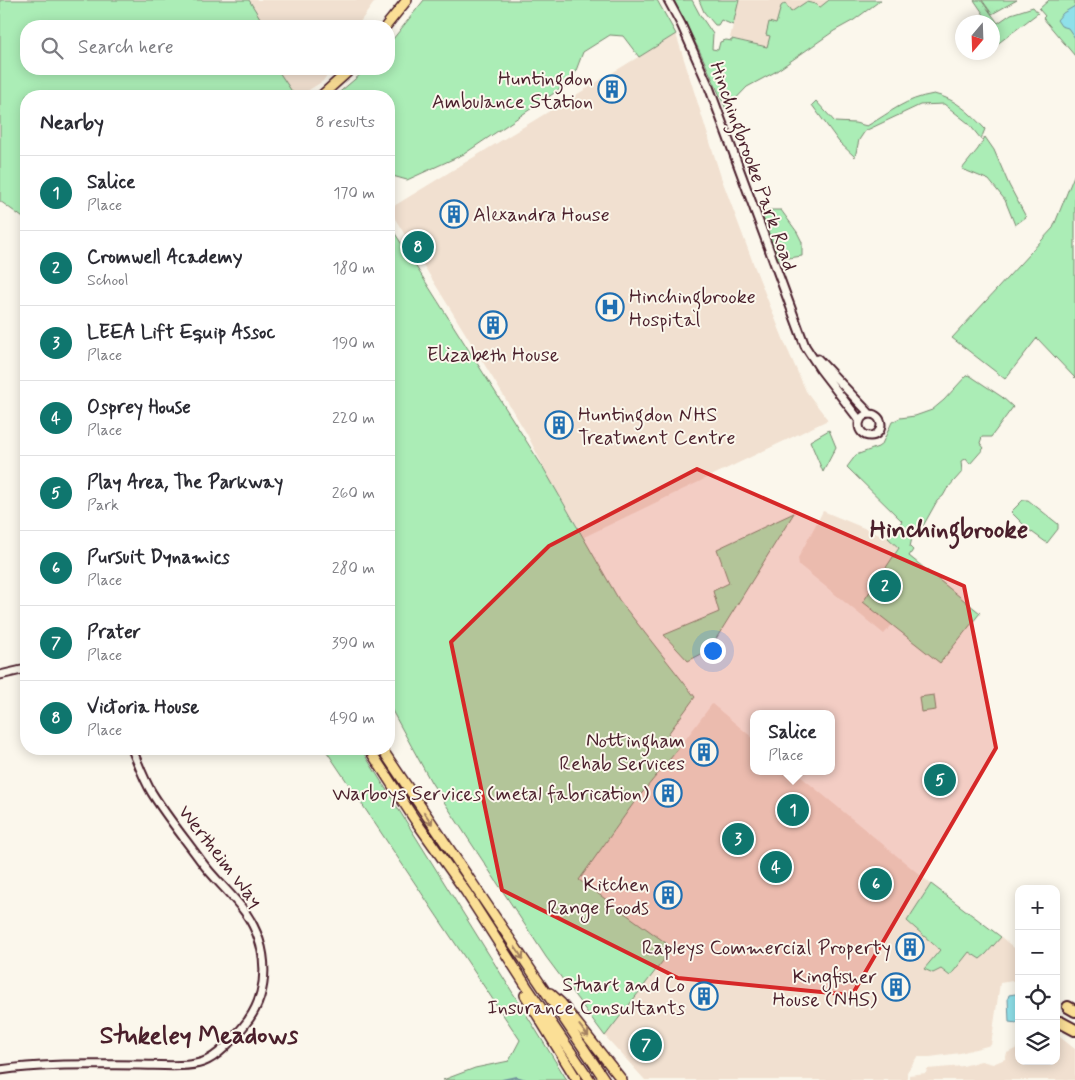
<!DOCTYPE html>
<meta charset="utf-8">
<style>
:root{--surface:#fff;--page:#f2f2f3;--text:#2b2b33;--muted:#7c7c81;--line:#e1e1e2;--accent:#0f766e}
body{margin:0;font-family:Mynerve,sans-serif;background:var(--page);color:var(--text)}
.controls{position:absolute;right:15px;bottom:15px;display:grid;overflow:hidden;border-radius:10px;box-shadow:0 2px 12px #0003}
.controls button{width:45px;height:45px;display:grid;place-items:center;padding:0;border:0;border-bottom:1px solid var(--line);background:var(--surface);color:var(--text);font:25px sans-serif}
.compass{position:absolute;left:955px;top:15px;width:45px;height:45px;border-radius:50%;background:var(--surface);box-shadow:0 2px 12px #0003;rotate:199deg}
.you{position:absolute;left:712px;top:650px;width:18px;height:18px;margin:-12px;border:4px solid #fff;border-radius:50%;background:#1a73e8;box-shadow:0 0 0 8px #1a73e833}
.badge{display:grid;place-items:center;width:32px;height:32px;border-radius:50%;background:var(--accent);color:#fff;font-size:16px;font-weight:700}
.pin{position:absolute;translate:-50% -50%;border:2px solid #fff;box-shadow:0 1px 5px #0006}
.popup{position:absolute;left:750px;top:710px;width:85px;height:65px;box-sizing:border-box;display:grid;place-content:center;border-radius:10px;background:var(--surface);filter:drop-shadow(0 1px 4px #0005);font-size:16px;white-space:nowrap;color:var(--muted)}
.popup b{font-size:19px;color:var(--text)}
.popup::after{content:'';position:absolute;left:50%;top:100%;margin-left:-10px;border:10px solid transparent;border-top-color:var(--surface)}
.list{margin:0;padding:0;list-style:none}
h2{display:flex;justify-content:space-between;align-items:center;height:65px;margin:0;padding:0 20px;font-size:21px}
h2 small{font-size:16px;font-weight:400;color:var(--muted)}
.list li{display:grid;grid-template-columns:32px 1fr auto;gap:15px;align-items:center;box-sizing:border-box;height:75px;padding:0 20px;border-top:1px solid var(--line)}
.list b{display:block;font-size:19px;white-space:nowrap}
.list p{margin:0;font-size:16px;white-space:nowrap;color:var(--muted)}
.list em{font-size:16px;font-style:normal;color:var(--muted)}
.icon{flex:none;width:28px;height:28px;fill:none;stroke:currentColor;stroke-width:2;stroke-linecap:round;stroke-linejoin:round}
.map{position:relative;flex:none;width:1075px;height:1080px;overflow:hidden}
.search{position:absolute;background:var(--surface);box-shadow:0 2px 12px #0003;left:20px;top:20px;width:375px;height:55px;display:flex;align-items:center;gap:12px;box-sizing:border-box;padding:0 18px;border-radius:20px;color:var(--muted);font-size:19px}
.panel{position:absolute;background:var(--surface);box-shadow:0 2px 12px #0003;left:20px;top:90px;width:375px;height:665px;border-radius:20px}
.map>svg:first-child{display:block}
.built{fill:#f1e0d0}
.green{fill:#abedb6;stroke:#7a8670}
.water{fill:#8fe0e9;stroke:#73939d}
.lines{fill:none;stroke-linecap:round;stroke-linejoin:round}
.stream{stroke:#73939d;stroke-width:2}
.minor-casing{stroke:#4a1f2b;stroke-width:11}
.major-casing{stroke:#4a1f2b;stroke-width:12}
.highway-casing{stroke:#4a1f2b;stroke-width:14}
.minor{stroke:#fbf7ec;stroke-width:7}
.major{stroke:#fbdf96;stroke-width:9}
.highway{stroke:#fbdf96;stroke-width:10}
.oneway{stroke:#a27f60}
.marked{fill:#d62828;fill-opacity:0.2;stroke:#d62828;stroke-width:4;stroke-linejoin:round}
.labels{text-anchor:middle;stroke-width:4;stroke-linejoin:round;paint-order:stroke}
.poi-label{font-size:20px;fill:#4a1f2b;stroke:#fbf7ec;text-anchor:end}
.street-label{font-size:20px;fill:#4a1f2b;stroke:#fbf7ec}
.district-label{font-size:25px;font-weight:bold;fill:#4a1f2b;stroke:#fbf7ec}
</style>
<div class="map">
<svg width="1075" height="1080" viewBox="0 0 1075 1080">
<rect width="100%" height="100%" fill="#fbf7ec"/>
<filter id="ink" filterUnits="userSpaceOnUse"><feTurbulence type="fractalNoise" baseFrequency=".02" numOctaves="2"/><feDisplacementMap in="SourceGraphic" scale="10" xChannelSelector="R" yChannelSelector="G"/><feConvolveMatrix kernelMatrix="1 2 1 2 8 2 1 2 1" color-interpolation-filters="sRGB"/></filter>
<g filter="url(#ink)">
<path class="built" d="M249 0H376L357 26H265Z
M710 0H842L767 47 730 38 733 25 730 24Z
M676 34 721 177 755 268 786 346 806 391 828 420 584 537 549 478 527 434 389 209Z
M277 69H331L323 81 301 95 293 93Z
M823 511 888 538 980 613 940 663 892 625 884 634 799 565 798 558Z
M712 704 754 739V771H794L931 884 907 921 940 950 924 969 969 951 980 959 986 954 1001 937 1019 952V980L1000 983 991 1045 960 1053 930 1057H917L907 1072V1080H645L605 1036 673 948 578 880 633 804 679 748Z
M1056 1034 1075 1049V1080H909V1075L926 1073 927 1069 963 1066 981 1061 993 1064 1005 1059 1007 1053 1019 1047V1061H1056Z"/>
<path class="green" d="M0 0H249L265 26H26V69H277L293 93 290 96H26V220L0 201Z
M424 0H657L676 34 639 57 623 36 610 35 583 52 572 81 464 154 407 180 389 175V96H335L367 69H389V44Z
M674 0H692L700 15 713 34 712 49 718 50 720 42 726 40 732 41V39L767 47 770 36 766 35 769 22 776 24 781 6 785 3 791 12 806 2 816 4 819 8 829 0H881L854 20 834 31 775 72 747 87 726 109 701 54Z
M699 0H739L733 25 721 20 718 25H715L704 12Z
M974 0H981L998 23 1011 14 1033 7 1038 13 996 45 992 22H989Z
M982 0H1017L992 14Z
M1049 0H1075V56L1043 18 1045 16 1039 9Z
M934 94C956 99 970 113 985 129L981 139 968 123 944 104 920 105 865 131 859 140 855 157 839 142 812 105 816 101 835 122 855 123 867 126C893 111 904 99 934 94Z
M985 137 994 150 1009 185 1026 217 1015 225 1005 200 989 180 962 169 978 149Z
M1075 173V378L1037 338 1005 379 952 338 1053 228Z
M767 210H781L797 232 802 242V256L776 260 761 215Z
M389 224 544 469 619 600 695 697 668 734 679 748 633 804 579 880 673 948 605 1036 546 957 431 782 389 705Z
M969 375 1002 397 1013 407 991 437H982L980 443 984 448 970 464 966 459 961 461 962 472 947 489 943 496 937 501 923 526 919 530H911L909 534 912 538 910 547 913 550 909 556 980 613 940 663 863 602 899 548 888 538 902 521 847 467 856 455 878 447 882 444 892 422 900 418 915 416 932 410 944 400 966 376Z
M829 430 836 447 823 472 810 441Z
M1023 500H1028L1058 524V529L1047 543 1029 530 1011 512Z
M794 513 709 650 688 661 664 635 719 612 713 591 729 583 717 549Z
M934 695 936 710 921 712 919 697Z
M325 749H361L567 1080H443L475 1068 509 1061 520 1040Z
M940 770 950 778 941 790 931 783Z
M931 884 1001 937 986 954 980 959 969 952 950 976 941 969 933 973 924 969 940 950 907 921Z"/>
<path class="water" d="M1075 6V38L1068 28 1061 26 1057 20 1063 13Z
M1015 994 1019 996V1021L1017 1023 1009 1022 1008 998 1009 995Z"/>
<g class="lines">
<path class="stream" d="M502 1080 516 1077 526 1080"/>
<g class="minor-casing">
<path id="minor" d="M668 0 681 24 709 87 805 346 820 369 860 421
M818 359 870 414
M859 425a11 11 0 1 1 22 0a11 11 0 1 1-22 0Z
M0 675 26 669
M0 1070C46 1063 94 1065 140 1065 158 1065 186 1068 203 1062 219 1056 232 1040 243 1027 271 994 270 948 245 912 232 894 214 879 201 861 185 839 167 817 152 793 144 780 138 763 132 749"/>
</g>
<g class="major-casing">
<path id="major" d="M386 26 407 0
M321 96 351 69
M369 749 415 820 466 892 527 987 590 1080
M382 749 605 1080
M550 993 561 1003 622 1080
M525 995 577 1080"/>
</g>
<g class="highway-casing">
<path id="highway" d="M1068 1007 1075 1011
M1060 1022 1075 1030"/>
</g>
<use href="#minor" class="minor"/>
<use href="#major" class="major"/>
<use href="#highway" class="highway"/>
</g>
<defs><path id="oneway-shaft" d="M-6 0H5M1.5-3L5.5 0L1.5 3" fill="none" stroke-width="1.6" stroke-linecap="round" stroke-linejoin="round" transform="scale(1.25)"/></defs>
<g class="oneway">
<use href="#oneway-shaft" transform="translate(428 818) rotate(56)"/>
<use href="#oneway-shaft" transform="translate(519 953) rotate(56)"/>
<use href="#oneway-shaft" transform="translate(584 1031) rotate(52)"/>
</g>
</g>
<path class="marked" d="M697 469 964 586 996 748 852 995 678 978 502 890 451 642 549 546Z"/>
<defs>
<g id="building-ring" transform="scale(1.4375)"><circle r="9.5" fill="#fbf7ec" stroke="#1f6fb2" stroke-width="1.5"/><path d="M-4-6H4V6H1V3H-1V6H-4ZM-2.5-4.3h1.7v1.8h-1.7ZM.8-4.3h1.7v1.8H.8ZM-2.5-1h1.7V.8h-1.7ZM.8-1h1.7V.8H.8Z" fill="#1f6fb2"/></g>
<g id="hospital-ring" transform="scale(1.4375)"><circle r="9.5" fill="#fbf7ec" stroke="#1f6fb2" stroke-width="1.5"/><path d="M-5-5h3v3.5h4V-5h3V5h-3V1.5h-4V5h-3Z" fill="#1f6fb2"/></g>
</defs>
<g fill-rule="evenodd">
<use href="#building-ring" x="612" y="89"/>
<use href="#building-ring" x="454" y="214"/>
<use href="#hospital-ring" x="610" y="307"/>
<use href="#building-ring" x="493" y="325"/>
<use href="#building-ring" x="559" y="425"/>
<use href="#building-ring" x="704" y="752"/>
<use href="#building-ring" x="668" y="793"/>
<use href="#building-ring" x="668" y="895"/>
<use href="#building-ring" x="910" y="947"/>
<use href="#building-ring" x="896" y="987"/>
<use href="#building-ring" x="704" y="996"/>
</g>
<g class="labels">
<g class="poi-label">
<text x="593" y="85">Huntingdon<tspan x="593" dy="23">Ambulance Station</tspan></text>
<text x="473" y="221" text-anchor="start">Alexandra House</text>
<text x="629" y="303" text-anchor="start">Hinchingbrooke<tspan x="629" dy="23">Hospital</tspan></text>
<text x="493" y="361" text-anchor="middle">Elizabeth House</text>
<text x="578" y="421" text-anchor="start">Huntingdon NHS<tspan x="578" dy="23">Treatment Centre</tspan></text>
<text x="685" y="747">Nottingham<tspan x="685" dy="23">Rehab Services</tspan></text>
<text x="649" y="800">Warboys Services (metal fabrication)</text>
<text x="649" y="891">Kitchen<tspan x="649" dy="23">Range Foods</tspan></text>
<text x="891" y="954">Rapleys Commercial Property</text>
<text x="877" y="983">Kingfisher<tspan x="877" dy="23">House (NHS)</tspan></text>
<text x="685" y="991">Stuart and Co<tspan x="685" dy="23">Insurance Consultants</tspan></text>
</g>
<g class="street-label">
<text transform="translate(754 166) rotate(70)" y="7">Hinchingbrooke Park Road</text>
<text transform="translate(221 856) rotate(52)" y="7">Wertheim Way</text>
</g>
<g class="district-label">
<text x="949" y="537">Hinchingbrooke</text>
<text x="199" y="1043">Stukeley Meadows</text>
</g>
</g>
</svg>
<div class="controls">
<button>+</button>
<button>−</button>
<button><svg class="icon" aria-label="locate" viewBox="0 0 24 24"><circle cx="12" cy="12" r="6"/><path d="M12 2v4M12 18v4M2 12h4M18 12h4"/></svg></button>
<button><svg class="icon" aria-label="layers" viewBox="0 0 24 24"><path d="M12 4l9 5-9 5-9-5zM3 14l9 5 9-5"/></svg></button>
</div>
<svg class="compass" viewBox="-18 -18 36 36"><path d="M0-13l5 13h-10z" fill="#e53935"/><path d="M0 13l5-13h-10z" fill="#7c7c81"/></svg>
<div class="you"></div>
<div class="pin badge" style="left:793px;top:810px">1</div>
<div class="popup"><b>Salice</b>Place</div>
<div class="pin badge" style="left:885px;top:586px">2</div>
<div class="pin badge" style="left:738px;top:839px">3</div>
<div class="pin badge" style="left:776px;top:867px">4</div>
<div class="pin badge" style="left:940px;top:780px">5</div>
<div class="pin badge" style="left:876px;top:884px">6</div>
<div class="pin badge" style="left:646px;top:1045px">7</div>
<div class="pin badge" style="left:418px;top:247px">8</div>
<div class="search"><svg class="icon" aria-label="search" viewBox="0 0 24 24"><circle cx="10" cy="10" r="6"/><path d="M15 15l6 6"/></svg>Search here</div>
<section class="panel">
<h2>Nearby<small>8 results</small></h2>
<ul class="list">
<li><span class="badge">1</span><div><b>Salice</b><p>Place</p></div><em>170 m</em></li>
<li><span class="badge">2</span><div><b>Cromwell Academy</b><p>School</p></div><em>180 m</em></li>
<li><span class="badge">3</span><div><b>LEEA Lift Equip Assoc</b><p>Place</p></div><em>190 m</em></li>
<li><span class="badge">4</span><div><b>Osprey House</b><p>Place</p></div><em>220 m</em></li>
<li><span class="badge">5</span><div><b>Play Area, The Parkway</b><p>Park</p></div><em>260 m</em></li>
<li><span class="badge">6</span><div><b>Pursuit Dynamics</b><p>Place</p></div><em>280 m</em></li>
<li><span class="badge">7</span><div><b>Prater</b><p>Place</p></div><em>390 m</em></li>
<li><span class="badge">8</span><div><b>Victoria House</b><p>Place</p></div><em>490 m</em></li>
</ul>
</section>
</div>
